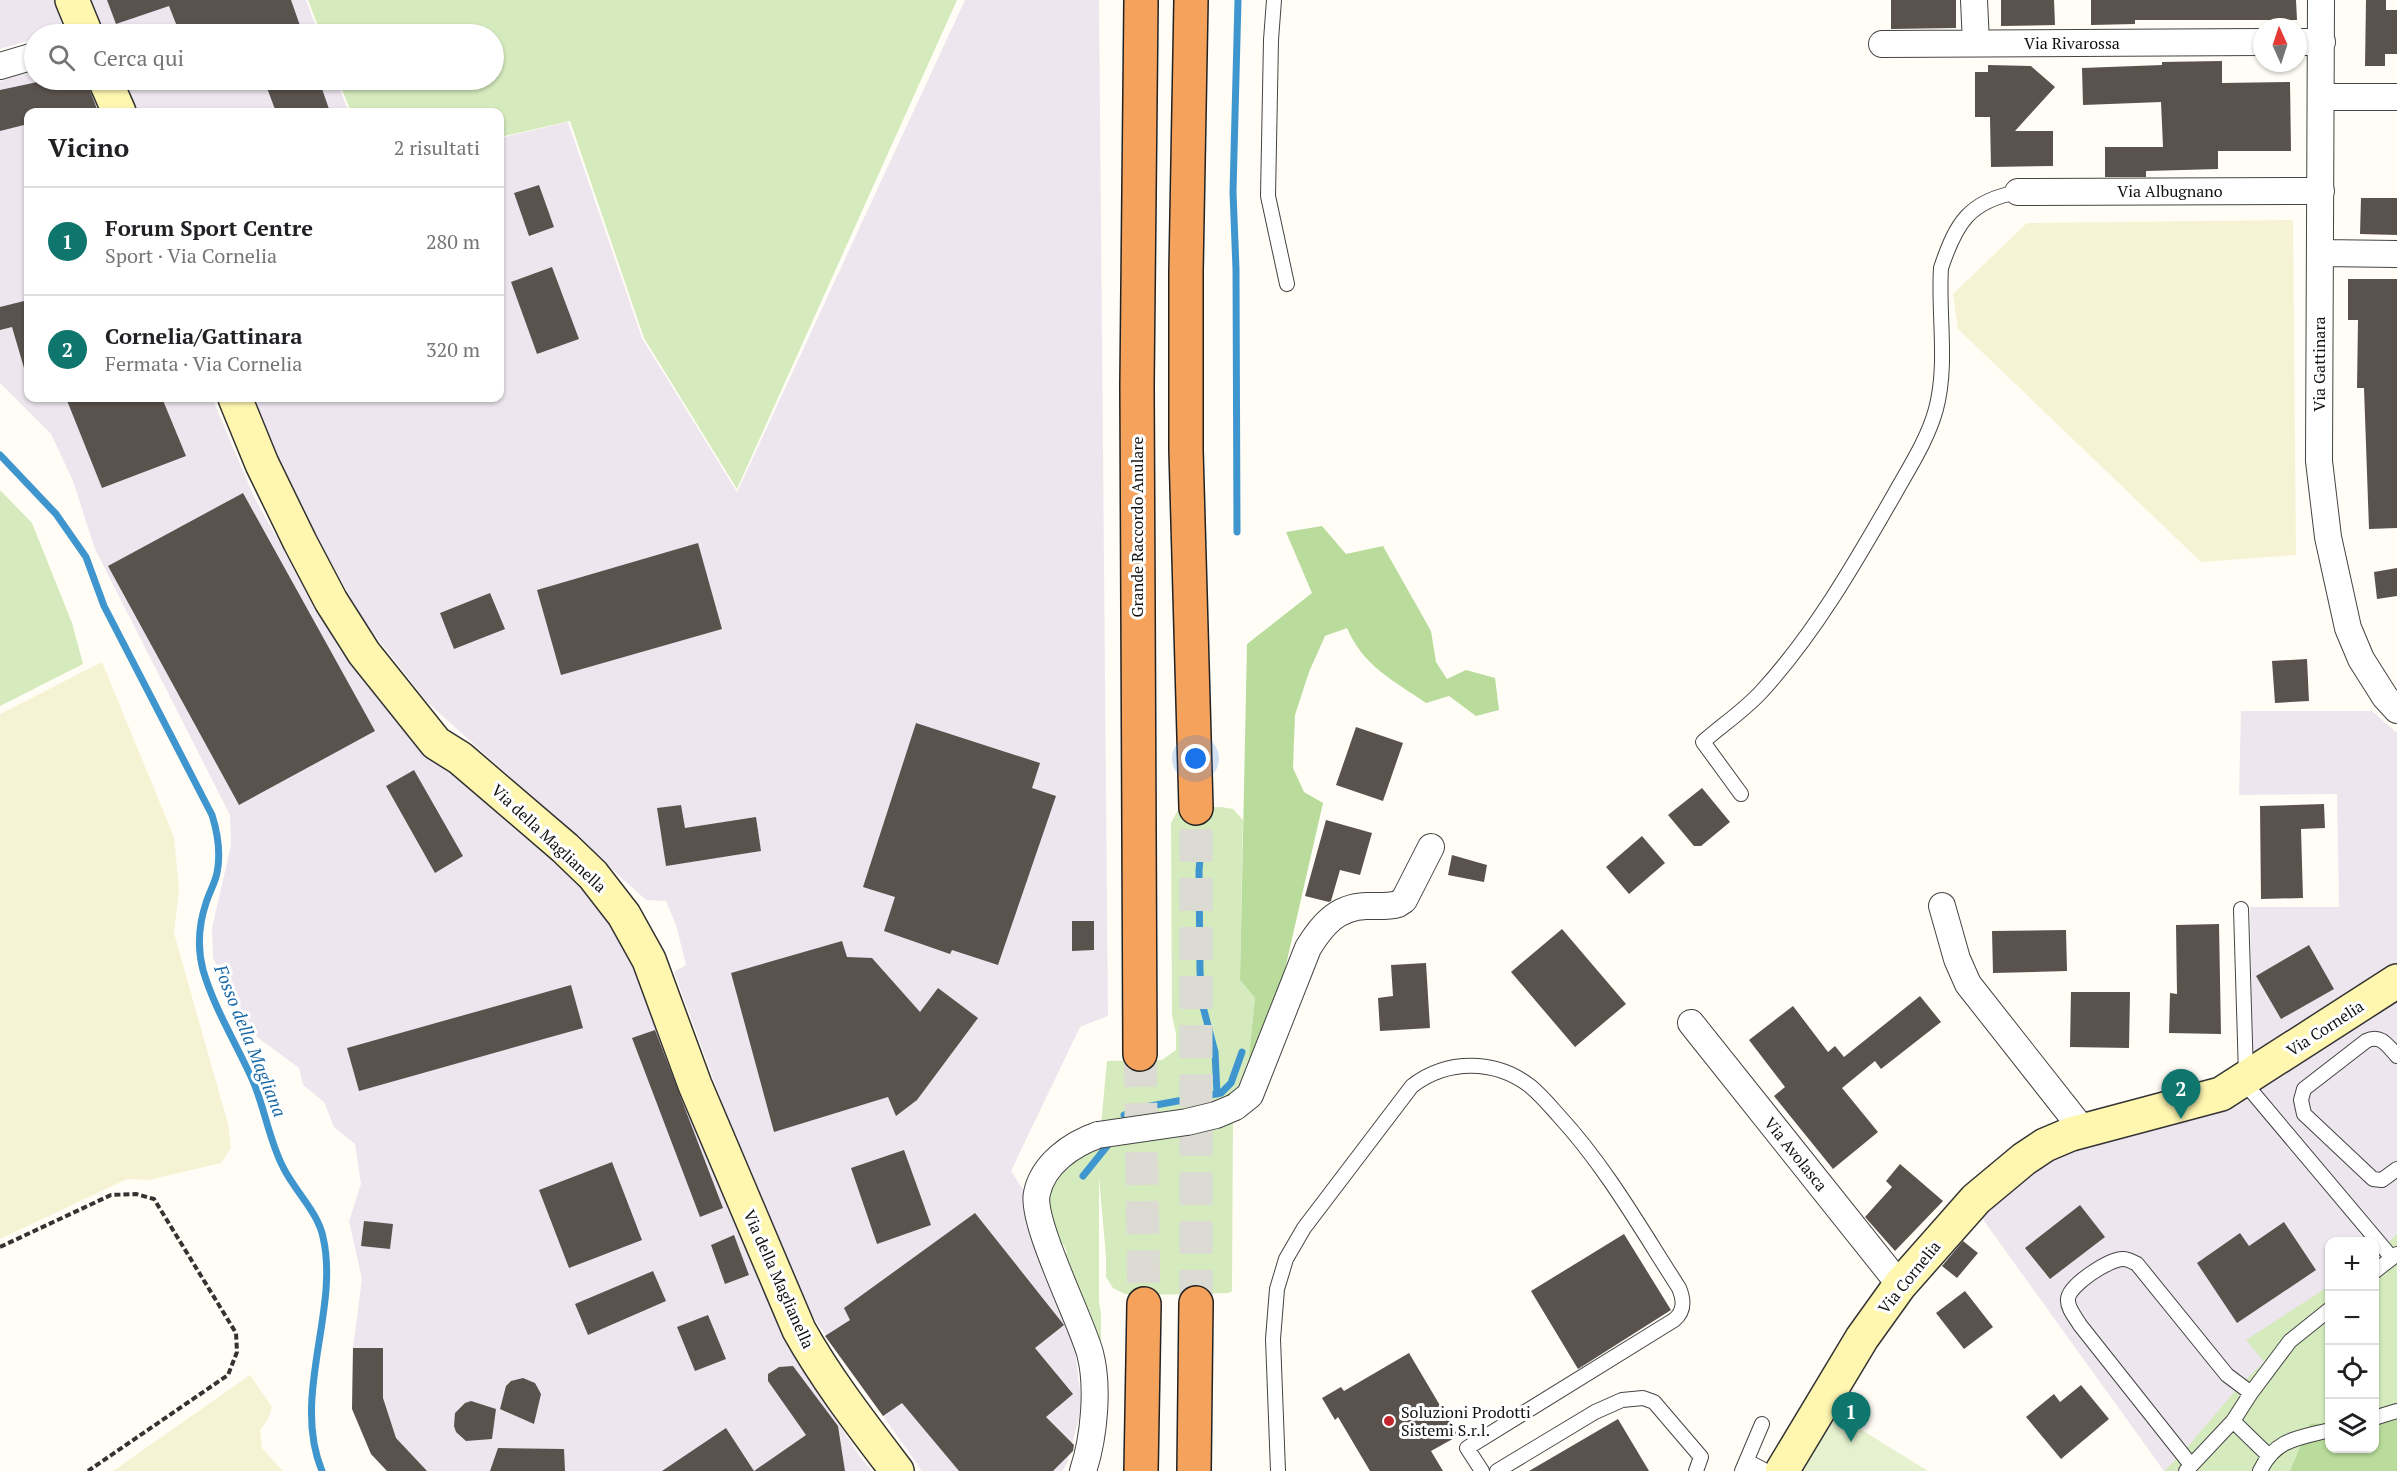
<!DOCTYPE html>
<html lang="it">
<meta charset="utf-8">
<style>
:root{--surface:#fff;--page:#f2f2f2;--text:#202124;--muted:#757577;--line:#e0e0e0;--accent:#0f766e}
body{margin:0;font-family:"PT Serif",serif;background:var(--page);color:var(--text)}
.controls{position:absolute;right:18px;bottom:18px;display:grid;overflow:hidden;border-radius:12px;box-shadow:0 2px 4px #0004}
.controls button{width:54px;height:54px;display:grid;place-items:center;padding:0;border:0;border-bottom:2px solid var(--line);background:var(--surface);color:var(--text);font:30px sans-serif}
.compass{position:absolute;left:2253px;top:18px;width:54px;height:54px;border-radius:50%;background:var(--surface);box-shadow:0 2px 4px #0004;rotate:357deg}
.you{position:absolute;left:1196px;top:759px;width:21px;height:21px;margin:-15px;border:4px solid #fff;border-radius:50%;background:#1a73e8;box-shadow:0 0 0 9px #1a73e833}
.badge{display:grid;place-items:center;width:39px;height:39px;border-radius:50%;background:var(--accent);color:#fff;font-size:20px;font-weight:700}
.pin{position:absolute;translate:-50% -50px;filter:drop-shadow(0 2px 3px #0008)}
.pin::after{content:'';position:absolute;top:32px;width:21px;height:18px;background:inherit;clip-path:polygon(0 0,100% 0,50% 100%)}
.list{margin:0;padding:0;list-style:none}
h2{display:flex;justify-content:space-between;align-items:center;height:78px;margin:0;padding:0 24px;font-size:26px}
h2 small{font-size:20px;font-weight:400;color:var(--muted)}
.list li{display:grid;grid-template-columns:39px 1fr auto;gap:18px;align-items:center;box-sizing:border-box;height:108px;padding:0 24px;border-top:2px solid var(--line)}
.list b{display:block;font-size:22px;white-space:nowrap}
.list p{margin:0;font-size:20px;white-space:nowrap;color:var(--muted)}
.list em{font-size:20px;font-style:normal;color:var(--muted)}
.icon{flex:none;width:33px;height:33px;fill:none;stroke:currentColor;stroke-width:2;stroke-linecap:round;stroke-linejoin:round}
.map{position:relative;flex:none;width:2397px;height:1471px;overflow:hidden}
.search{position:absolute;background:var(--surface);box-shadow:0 2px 4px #0004;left:24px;top:24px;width:480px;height:66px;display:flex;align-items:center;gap:15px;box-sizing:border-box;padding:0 21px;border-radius:33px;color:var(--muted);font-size:22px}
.panel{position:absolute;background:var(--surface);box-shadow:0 2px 4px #0004;left:24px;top:108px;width:480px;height:294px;border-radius:12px}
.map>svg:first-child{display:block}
.industrial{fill:#eee6ef}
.farmland{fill:#f6f3d4}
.green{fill:#d5ebbd}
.forest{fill:#b9dc9c}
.pitch{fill:#e6f2cf}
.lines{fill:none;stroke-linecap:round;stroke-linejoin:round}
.stream{stroke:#3f96cf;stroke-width:7}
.building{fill:#5a524d}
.highway-tunnel{stroke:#dbdad3;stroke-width:33;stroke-dasharray:33 16;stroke-linecap:butt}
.lane-casing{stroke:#444;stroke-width:16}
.street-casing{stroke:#444;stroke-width:28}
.secondary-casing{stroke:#333;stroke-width:36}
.highway-casing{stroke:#222;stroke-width:36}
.path{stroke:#333;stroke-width:4;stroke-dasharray:6 3;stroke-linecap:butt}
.lane{stroke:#fff;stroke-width:14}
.street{stroke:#fff;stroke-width:26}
.secondary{stroke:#fff6b0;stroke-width:33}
.highway{stroke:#f5a25d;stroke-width:33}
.street-bridge-casing{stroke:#444;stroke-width:28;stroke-linecap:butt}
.street-bridge{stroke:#fff;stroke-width:26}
.poi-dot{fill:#c4262e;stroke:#fff;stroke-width:2}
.labels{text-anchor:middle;stroke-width:6;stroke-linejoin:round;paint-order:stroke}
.street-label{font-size:16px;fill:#111;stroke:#fff}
.poi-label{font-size:16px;fill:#111;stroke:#fff;text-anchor:start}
.water-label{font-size:18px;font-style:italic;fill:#1768a6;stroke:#fff}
</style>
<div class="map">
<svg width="2397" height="1471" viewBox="0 0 2397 1471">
<rect width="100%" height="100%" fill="#fffdf5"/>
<path class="industrial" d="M0 0H55L71 29 50 34H34V39L0 49Z
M81 0H306L319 34H95Z
M965 0H1099L1108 1016 1080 1027 1011 1171 1028 1197 1074 1343 1082 1406 1067 1464 1062 1471H922L788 1282 674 972 686 965 676 925 666 901 646 900 427 702 363 620 316 535 250 398H500V138L568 122 642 338 737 492Z
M34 71V80H87L100 112H28V398H212L255 499 341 652 436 756 569 874 608 918 633 964 673 1053 768 1302 794 1355 861 1458 872 1471H387L371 1454 352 1409 353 1348 362 1279 349 1221 361 1184 355 1144 334 1127 324 1102 303 1085 299 1068 257 1037 213 958 212 928 231 845 230 815 95 549 73 481 51 434 0 383V81Z
M115 80H336L349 112H129Z
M2241 711H2372L2397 733V967L2253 1057 2250 907H2339L2337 794 2239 795Z
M2397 1000V1425L2375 1439 2374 1242H2330V1448L2288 1471H2164L1979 1214 2074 1142 2238 1097 2373 1018Z"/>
<path class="farmland" d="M2293 220 2296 555 2201 562 1958 329 1953 294 2027 223Z
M102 662 174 837 179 889 174 933 228 1124 231 1148 221 1163 149 1180 127 1179 0 1239V714Z
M250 1375 272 1407 268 1419 260 1430 262 1448 283 1471H113Z"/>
<path class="green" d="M308 0H957L737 489 644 338 570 121 500 137V112H351L338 80H494V34H321Z
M0 490 32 523 72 623 83 664 0 706Z
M1221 807 1233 809 1243 820 1240 980 1255 998 1246 1084 1215 1105 1101 1125 1107 1061 1162 1060 1176 1050V1034L1172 1015 1171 823 1179 808Z
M1233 1118 1232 1291 1229 1293 1145 1295 1125 1294 1113 1288 1106 1277V1256L1099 1177V1302L1101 1314V1358L1063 1255 1067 1252 1063 1244 1059 1246 1044 1199 1066 1160 1084 1150Z
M2397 1234V1471H2164C2200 1437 2227 1395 2264 1362L2246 1340 2329 1286 2330 1448H2374L2375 1256Z"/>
<path class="forest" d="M1322 526 1346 554 1383 546 1431 631 1436 662 1447 679 1466 670 1495 678 1499 710 1476 716 1449 696 1426 703C1393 680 1364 667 1347 628L1325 636 1309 672 1295 715 1293 768 1304 792 1323 803 1283 978 1246 1084 1255 998 1240 980 1247 644 1312 593 1286 532Z
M2397 1420V1471H2290L2310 1424 2329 1423 2330 1448H2374L2375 1421Z"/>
<path class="pitch" d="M1836 1414 1928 1471H1803Z"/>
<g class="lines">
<path class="stream" d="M0 455 56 514 86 557 104 606 212 815C218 834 221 853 217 873 215 883 209 893 206 903 199 924 197 947 203 970 214 1008 237 1045 253 1081 265 1109 269 1140 283 1167 294 1190 318 1212 323 1237 340 1310 291 1396 322 1471
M1237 532 1236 269 1233 192 1238 0
M1208 833 1201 849 1199 870 1200 971 1202 1003 1215 1052 1217 1094
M1124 1115 1145 1107 1221 1093 1231 1083 1242 1052
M1083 1176 1112 1140"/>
</g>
<path class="building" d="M107 0H291L303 34H180L169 6 116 24Z
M1891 0H1956V28L1891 29Z
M2001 0H2054L2055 25 2001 26Z
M2091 0H2296L2297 20H2135V24L2091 25Z
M2366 0H2386V10H2397V54H2385V66H2365Z
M2222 61V83L2290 82 2291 151H2218V169L2146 171V177H2105V147H2163L2161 102 2083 105 2082 68 2162 65V62Z
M1988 65 2031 66 2055 87 2015 131H2053V166L1991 167 1990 117H1975V72H1988Z
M47 80H86L97 109 81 112H28V124L0 131V90Z
M264 80H319L330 112H276Z
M539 185 554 227 529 236 514 193Z
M2361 198H2397V235L2360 234Z
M552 267 579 339 537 354 511 282Z
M2348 279H2397V528L2369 529 2364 388H2357L2358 320H2348Z
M28 300V368H24L12 327 0 330V307Z
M66 398H162L186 456 102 488Z
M243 493 375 731 239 805 108 566Z
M698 543 722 629 561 675 537 590Z
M2397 568V596L2377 599 2374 572Z
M490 593 505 629 454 649 440 613Z
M2307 659 2309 701 2275 703 2272 661Z
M916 723 1040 763 1032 788 1056 796 998 965 952 950 950 954 884 931 895 897 863 887Z
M1356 727 1403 743 1383 801 1336 785Z
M414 770 463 856 435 873 386 786Z
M1702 788 1730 822 1701 846H1694L1668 815Z
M2324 804 2325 828 2301 829 2303 898 2261 899 2260 806Z
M681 805 685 828 756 817 761 851 666 866 657 808Z
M1326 820 1372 833 1360 875 1340 870 1331 901 1329 902 1305 896Z
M1642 836 1665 863 1629 894 1606 867Z
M1452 855 1487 865 1484 882 1448 875Z
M1072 921H1094V950L1072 951Z
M2219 924 2221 1034 2169 1033 2170 993 2177 994 2176 925Z
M1562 929 1626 1004 1575 1047 1511 972Z
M2066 930 2067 971 1993 973 1992 931Z
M842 941 847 957 872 958 920 1012 938 988 978 1018 917 1100 896 1116 888 1097 774 1132 731 973Z
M2309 945 2334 989 2281 1019 2256 976Z
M1426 963 1430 1028 1380 1031 1378 998 1393 996 1391 965Z
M571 985 583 1028 359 1091 347 1048Z
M2071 992H2130L2129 1048 2070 1047Z
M1920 996 1941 1022 1881 1069 1875 1061 1842 1088 1878 1132 1833 1169 1774 1096 1785 1087 1749 1040 1793 1006 1828 1052 1835 1046 1844 1057Z
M655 1030 723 1208 700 1217 632 1038Z
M904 1150 931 1225 877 1244 851 1168Z
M612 1162 642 1240 569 1268 539 1190Z
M1900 1164 1943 1201 1895 1251 1865 1217 1892 1187 1886 1181Z
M2080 1205 2105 1237 2050 1279 2025 1248Z
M975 1213 1064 1325 1035 1348 1073 1394 1046 1417 1074 1445 1073 1451 1053 1471H959L902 1403 883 1416 825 1336 850 1320 844 1308Z
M364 1221 393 1224 390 1249 361 1246Z
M2284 1222 2316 1270 2237 1323 2197 1263 2240 1233 2249 1246Z
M1624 1234 1671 1310 1578 1369 1531 1291Z
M734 1235 749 1275 725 1284 711 1245Z
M1963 1241 1978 1253 1957 1278 1942 1266Z
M653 1271 666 1301 588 1335 575 1304Z
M1965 1291 1993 1327 1964 1349 1936 1313Z
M708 1315 726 1359 695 1371 677 1327Z
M353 1348H383V1398L396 1438 427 1471H387L371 1454 352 1409Z
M1409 1353 1458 1436 1431 1451 1443 1471H1370L1338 1417 1335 1420 1322 1398 1341 1387 1344 1391Z
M793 1366 838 1426 845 1471H662L726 1428 754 1471 806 1435 768 1381V1374L779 1367Z
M523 1378 535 1383 541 1394 534 1424 500 1409 506 1386 511 1381Z
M2081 1385 2109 1419 2061 1459 2026 1417 2054 1394 2060 1402Z
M471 1401 496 1409 492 1439 466 1441 456 1432 454 1426 455 1413 465 1403Z
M1618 1419 1649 1471H1529Z
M498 1448 564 1449 565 1471H490Z"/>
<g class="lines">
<path class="highway-tunnel" d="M1140 1054 1144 1304
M1196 1303V808"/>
<g class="lane-casing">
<path id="lane" d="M1274 0 1271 40 1268 196 1287 284
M1741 794 1703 742C1722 725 1745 710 1762 691 1815 633 1855 563 1894 495 1909 468 1928 439 1936 409 1948 364 1938 314 1941 268 1956 223 1969 201 2018 192
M2241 909 2246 1075
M2397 1056C2387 1045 2381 1034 2366 1041L2304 1089 2301 1100 2304 1114 2373 1179 2382 1180 2397 1169
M2243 1081 2392 1258
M2374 1272 2397 1254
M2374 1418 2397 1411
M2233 1421 2268 1455
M1747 1461 1766 1471
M2191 1465 2080 1325C2076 1318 2067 1308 2068 1299 2069 1285 2109 1259 2123 1259 2128 1259 2133 1262 2137 1264L2227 1375 2251 1393
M1278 1471 1273 1339 1277 1289 1286 1259 1304 1228 1412 1086C1447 1059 1495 1059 1530 1086 1541 1095 1550 1106 1559 1116 1606 1167 1641 1229 1679 1288 1684 1300 1685 1311 1674 1320L1467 1448 1482 1471
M1497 1471 1595 1412 1622 1400 1643 1398 1654 1402 1701 1457 1696 1471
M1742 1471 1762 1424
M2186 1471 2233 1421 2251 1393 2290 1341 2330 1309
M2260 1471C2275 1439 2298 1438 2330 1430"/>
</g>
<g class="street-casing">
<path id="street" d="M1974 0 1976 43
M2321 0 2319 461 2328 537 2348 628 2361 659 2385 697 2397 710
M2298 42H2322
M1882 44 2262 42
M0 66 34 56
M2322 97H2397
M2018 192 2321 191
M2321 253 2397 254
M1942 906 1957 959 1968 984 2083 1130
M1691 1023 1900 1285
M1235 1107 1250 1095 1308 948C1322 925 1337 907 1366 906 1377 906 1388 907 1398 904L1404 900 1431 847
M1083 1471C1094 1438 1099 1387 1090 1353 1080 1318 1030 1220 1037 1193 1043 1164 1072 1144 1098 1135"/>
</g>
<g class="secondary-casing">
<path id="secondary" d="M72 0 86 34
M105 80 119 112
M235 398 262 464 300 542 331 601 364 653 436 743 460 758 565 848 593 875 624 915 649 960 695 1085 799 1330C827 1380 862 1425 897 1471
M1782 1471 1862 1338 1900 1285 1976 1199 2024 1159 2045 1145 2071 1134 2221 1094 2397 981"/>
</g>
<g class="highway-casing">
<path id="highway" d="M1191 0 1186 271V450L1196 808
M1140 1054 1137 385 1141 0
M1141 1471 1144 1304
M1194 1471 1196 1303"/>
</g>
<path class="path" d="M0 1247 111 1195 136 1194 154 1199 236 1333 237 1352 228 1375 88 1471"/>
<use href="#lane" class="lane"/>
<use href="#street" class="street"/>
<use href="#secondary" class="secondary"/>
<use href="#highway" class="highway"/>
<g class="street-bridge-casing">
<path id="street-bridge" d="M1098 1135 1187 1122 1216 1115 1235 1107"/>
</g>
<use href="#street-bridge" class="street-bridge"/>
</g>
<circle class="poi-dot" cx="1389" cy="1421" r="6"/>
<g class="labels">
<g class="street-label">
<text x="2072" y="49">Via Rivarossa</text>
<text x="2170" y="197">Via Albugnano</text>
<text transform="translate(2319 364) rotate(-90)" y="6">Via Gattinara</text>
<text transform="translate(1137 527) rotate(-90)" y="6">Grande Raccordo Anulare</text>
<text transform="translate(549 838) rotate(43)" y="6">Via della Maglianella</text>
<text transform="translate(2325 1028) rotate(-33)" y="6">Via Cornelia</text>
<text transform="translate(1796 1154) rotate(51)" y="6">Via Avolasca</text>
<text transform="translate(1909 1277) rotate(-51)" y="6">Via Cornelia</text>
<text transform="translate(779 1279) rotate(66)" y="6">Via della Maglianella</text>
</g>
<g class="poi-label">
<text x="1401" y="1418">Soluzioni Prodotti<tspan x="1401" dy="18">Sistemi S.r.l.</tspan></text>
</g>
<g class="water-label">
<text transform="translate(250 1041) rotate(68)" y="6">Fosso della Magliana</text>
</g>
</g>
</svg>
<div class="controls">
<button>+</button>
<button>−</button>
<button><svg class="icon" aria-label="locate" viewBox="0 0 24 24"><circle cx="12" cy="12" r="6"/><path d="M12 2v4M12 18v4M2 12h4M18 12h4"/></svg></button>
<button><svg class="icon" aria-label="layers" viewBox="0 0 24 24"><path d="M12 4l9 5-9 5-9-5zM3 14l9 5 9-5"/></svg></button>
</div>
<svg class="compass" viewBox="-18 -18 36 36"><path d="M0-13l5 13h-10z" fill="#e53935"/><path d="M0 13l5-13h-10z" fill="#757577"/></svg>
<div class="you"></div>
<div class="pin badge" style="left:1851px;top:1442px">1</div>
<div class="pin badge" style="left:2181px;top:1119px">2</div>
<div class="search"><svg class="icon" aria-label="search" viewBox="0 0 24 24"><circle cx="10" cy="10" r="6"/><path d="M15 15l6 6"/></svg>Cerca qui</div>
<section class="panel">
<h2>Vicino<small>2 risultati</small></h2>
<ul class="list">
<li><span class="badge">1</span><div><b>Forum Sport Centre</b><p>Sport · Via Cornelia</p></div><em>280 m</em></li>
<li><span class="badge">2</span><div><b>Cornelia/Gattinara</b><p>Fermata · Via Cornelia</p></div><em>320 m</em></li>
</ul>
</section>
</div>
